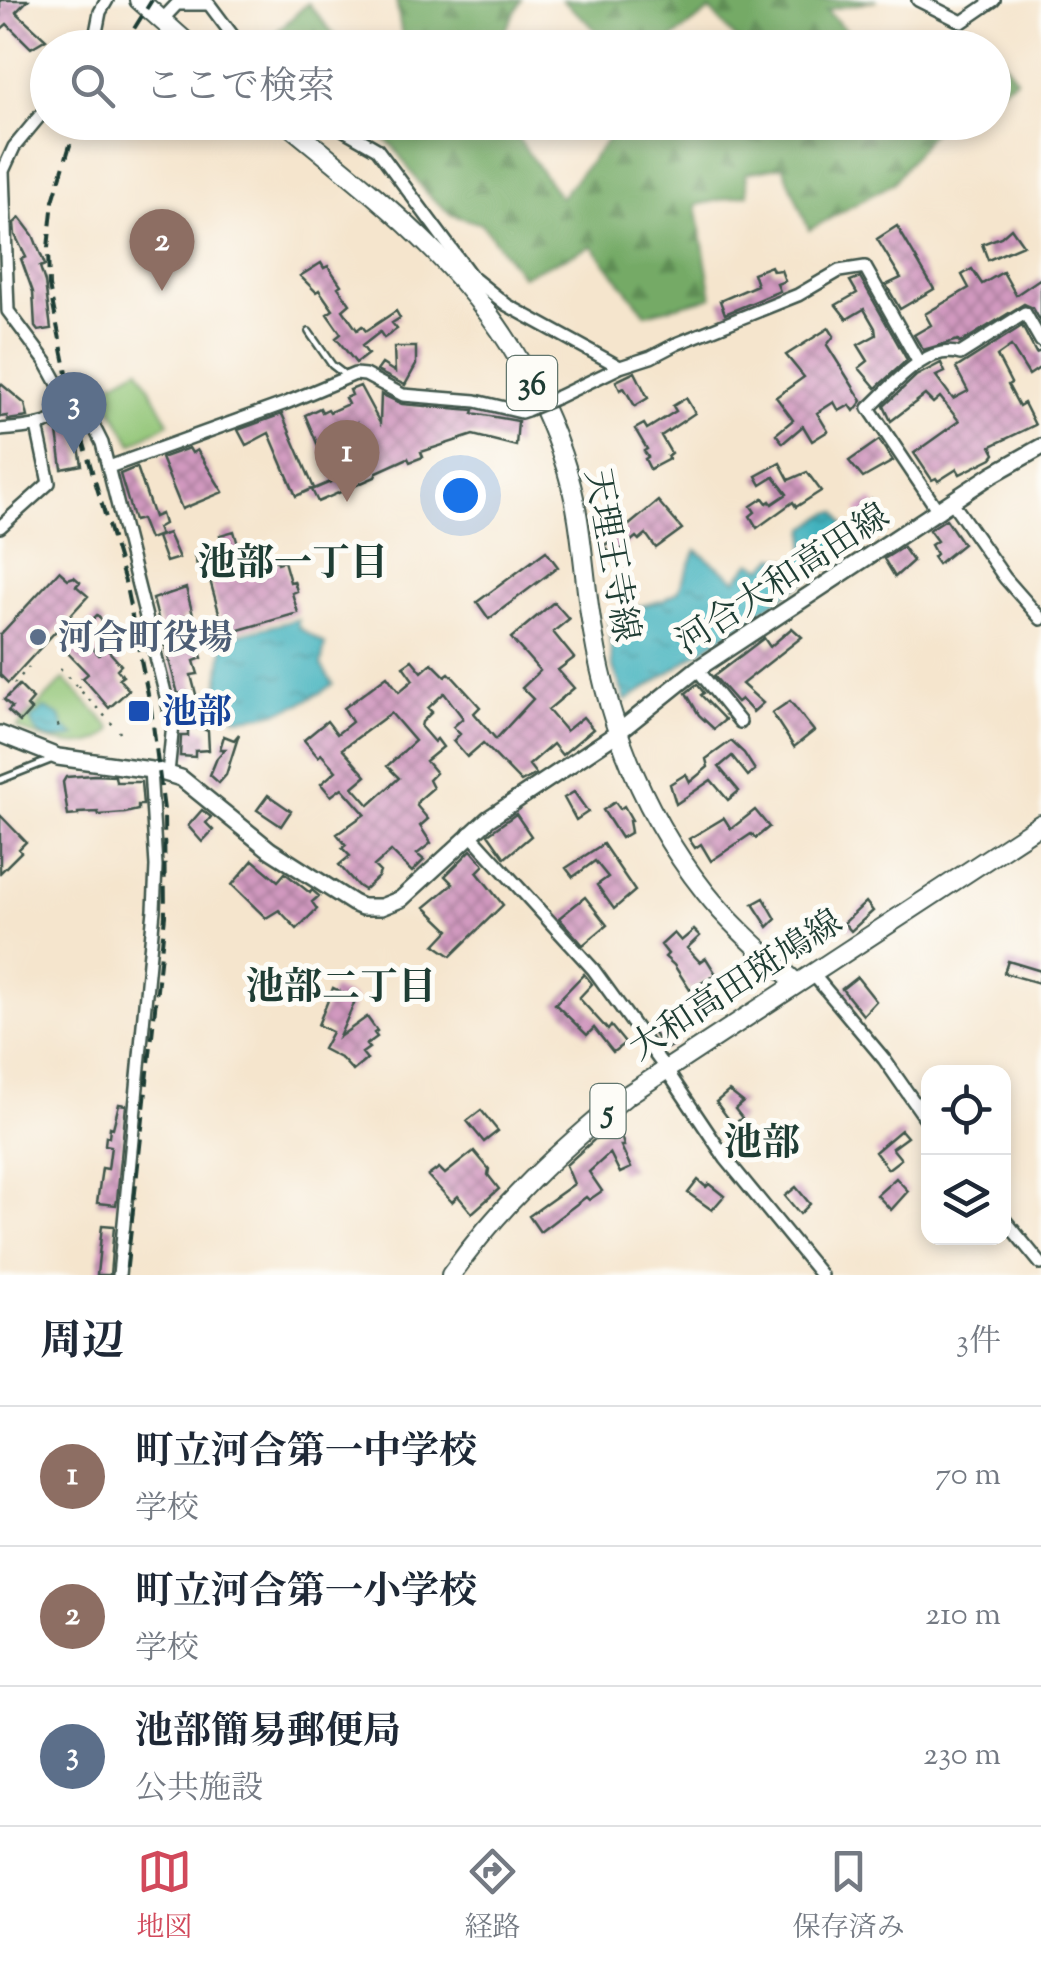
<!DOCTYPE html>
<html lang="ja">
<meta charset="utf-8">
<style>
:root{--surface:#fff;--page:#f6f6f7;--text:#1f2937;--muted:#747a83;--line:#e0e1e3;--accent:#d1495b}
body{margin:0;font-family:"Sorts Mill Goudy","Noto Serif JP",serif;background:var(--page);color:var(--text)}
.controls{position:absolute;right:30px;bottom:30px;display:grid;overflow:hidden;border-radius:20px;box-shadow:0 5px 15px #0003}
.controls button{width:90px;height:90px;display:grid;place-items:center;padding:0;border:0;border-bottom:2px solid var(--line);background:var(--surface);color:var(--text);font:50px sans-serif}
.you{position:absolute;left:460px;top:495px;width:35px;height:35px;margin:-25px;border:8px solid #fff;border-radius:50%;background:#1a73e8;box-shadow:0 0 0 15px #1a73e833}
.badge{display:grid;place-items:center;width:65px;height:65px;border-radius:50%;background:var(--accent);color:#fff;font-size:32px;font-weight:700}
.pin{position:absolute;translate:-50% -82px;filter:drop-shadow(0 2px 5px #0008)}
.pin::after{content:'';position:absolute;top:52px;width:35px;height:30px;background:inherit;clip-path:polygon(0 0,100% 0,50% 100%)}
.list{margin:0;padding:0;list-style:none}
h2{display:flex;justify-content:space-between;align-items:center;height:130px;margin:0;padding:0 40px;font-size:42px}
h2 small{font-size:32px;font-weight:400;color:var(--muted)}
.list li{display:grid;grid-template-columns:65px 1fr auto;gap:30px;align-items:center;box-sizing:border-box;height:140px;padding:0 40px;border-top:2px solid var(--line)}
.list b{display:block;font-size:38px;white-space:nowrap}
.list p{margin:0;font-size:32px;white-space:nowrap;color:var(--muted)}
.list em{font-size:32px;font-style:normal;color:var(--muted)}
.icon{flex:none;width:55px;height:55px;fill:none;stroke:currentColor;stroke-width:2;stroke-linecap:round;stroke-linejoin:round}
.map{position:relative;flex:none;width:1041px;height:1275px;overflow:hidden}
.search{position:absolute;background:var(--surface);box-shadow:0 5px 15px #0003;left:30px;right:30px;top:30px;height:110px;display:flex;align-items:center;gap:25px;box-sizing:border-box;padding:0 35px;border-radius:55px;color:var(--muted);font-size:38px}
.sheet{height:550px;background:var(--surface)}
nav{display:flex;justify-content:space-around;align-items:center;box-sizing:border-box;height:140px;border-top:2px solid var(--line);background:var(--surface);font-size:28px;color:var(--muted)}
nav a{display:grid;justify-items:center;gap:5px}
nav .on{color:var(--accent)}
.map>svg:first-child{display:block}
.forest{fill:url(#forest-firs);stroke:#4a744d;stroke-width:2.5}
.garden{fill:#90c475;stroke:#588054;stroke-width:2.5}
.water{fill:url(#water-ripples);stroke:#317879;stroke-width:2.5}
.building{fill:url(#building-cross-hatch);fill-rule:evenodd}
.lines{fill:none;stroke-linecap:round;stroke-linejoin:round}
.lane-casing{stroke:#3f564b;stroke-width:10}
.street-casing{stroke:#3f564b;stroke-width:16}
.secondary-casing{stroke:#3f564b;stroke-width:20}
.primary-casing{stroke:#3f564b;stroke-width:22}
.path{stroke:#3f564b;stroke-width:2.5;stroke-dasharray:2.5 8;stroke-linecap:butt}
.lane{stroke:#fff;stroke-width:5}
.street{stroke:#fff;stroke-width:11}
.secondary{stroke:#fff;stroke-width:15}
.primary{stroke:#fff;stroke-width:18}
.rail{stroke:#1f3d34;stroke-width:4;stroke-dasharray:15 8;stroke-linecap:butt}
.street-bridge-casing{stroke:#3f564b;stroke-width:16;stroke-linecap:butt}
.street-bridge{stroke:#fff;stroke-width:11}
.service-dot{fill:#5c6f8a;stroke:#fdfcf7;stroke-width:4}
.transit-dot{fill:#1a4fb4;stroke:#fdfcf7;stroke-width:4}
.labels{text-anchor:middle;stroke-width:10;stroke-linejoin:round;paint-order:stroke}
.shield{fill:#fdfcf7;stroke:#62766e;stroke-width:2.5}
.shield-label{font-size:32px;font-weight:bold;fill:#1f3d34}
.street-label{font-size:35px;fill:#1f3d34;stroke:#fdfcf7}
.service-label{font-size:35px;font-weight:bold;fill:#4e5e75;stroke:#fdfcf7;text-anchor:start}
.transit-label{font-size:35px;font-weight:bold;fill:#164399;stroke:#fdfcf7;text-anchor:start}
.neighbourhood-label{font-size:38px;font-weight:bold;fill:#1f3d34;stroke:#fdfcf7}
</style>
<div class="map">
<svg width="1041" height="1275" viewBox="0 0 1041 1275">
<defs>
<pattern id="forest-firs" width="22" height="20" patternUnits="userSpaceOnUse" patternTransform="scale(2.5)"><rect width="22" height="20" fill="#74aa66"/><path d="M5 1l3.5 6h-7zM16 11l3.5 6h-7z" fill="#5f8c55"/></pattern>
<pattern id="water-ripples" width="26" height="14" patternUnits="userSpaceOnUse" patternTransform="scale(2.5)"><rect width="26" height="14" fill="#43b2be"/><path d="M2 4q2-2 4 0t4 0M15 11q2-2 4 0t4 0" fill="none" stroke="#37929b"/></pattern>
<pattern id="building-cross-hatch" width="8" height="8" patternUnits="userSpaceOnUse" patternTransform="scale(2.5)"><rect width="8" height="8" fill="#d199bf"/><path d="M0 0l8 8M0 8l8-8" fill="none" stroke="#a97e9c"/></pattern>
</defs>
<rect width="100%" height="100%" fill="#fdfcf7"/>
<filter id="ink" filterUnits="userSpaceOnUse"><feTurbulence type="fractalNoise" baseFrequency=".01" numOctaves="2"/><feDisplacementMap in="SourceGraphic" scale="20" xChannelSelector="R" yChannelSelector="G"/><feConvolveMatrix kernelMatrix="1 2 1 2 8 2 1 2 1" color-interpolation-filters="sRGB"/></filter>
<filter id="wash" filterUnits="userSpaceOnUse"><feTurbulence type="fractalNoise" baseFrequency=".0048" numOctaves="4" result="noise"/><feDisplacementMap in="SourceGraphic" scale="40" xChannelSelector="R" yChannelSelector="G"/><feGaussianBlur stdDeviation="2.25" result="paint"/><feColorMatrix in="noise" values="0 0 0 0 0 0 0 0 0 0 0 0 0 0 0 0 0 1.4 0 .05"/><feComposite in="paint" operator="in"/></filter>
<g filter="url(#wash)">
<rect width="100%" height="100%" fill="#f5e5cd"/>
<path class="forest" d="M396 0H521L497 47H461L449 41 422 47 404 48Z
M562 0H877L826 10 862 46 885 33 910 47H743L710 10 661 47H608L590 24Z
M308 3 344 47H273L270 38Z
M990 38 1016 79 994 93V48L977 47Z
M365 123H507L560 198 614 132 615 123H660L670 139 694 131 691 123H944L936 127 893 183 809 230 783 166 746 173 748 194 696 205 712 297 646 314 592 246 522 276 482 224 452 215 426 193 393 146Z"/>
<path class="garden" d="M139 368 169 423 132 444 101 389Z
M64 679 112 729C93 757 41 740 17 728Z"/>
<path class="water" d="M837 512 856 548 626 701 612 665 608 615 664 600 678 591 696 550 736 580 751 562 763 568 775 557 793 562 804 555 806 528 829 513Z
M298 619V627L325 644 321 665 333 684C304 706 271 717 235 718L234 714 215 716 224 638Z
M45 708 60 716 64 728 76 736C57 741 35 742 31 719Z"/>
<g id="blocks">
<path class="building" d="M0 0H28L16 12 46 39 31 48 7 24 0 30Z
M20 218 33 235 45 265 40 267 45 282 51 329 38 331 35 327 33 292 21 259 26 257 15 235 14 223Z
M897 226 934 289 900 309 886 285 901 278 877 239Z
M1011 228 1023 245 988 260 982 244 1001 237Z
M321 263 324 268 328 266 341 285 338 287 350 304 343 310 357 330 362 326 366 331 396 311 400 318 392 323 397 329 384 338 380 332 362 346 368 354 356 363 336 338 341 334 327 314 333 310 319 290 316 292 300 276Z
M771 266 773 271 781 270 785 281 777 284 780 291 725 314 720 301 757 285 753 273Z
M972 269 982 284 1003 272 1016 295 1041 278V322L1033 308 1024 304 960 343 958 340 923 350 914 335 931 325 925 314 969 288 962 275Z
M860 277 907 360 876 388 859 368 868 361 858 345 876 335 875 328 864 309 847 319 836 305 857 293 850 281Z
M1022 326 1036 353 1041 351V367L1029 375 1011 346 997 356 1011 383 1008 385 1019 406 1024 403 1035 425 991 446 995 454 992 458 960 474 957 469 938 481 936 478 932 480 914 453 959 421 940 397 933 403 925 395 891 421 884 406 916 376 941 363 945 372 936 376 953 399 968 391 956 368Z
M829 328 834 336 827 345 862 401 854 411 850 405 839 411 834 402 817 413 828 431 812 441 803 426 783 443 776 434 793 420 776 397 804 377 786 355Z
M394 347H416V365L405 385 377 371 382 364 395 372Z
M635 372 648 398 635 406 624 388 620 390 616 381Z
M0 383 25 404 28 417 8 420 7 416 0 417Z
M360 386 380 423 381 394 402 404 474 410 473 413 518 421 516 446 473 435 421 452 423 457 410 462 408 458 377 472 375 477 318 502 312 490 333 481 305 415 320 408 322 412 328 409 330 412 348 404 345 398 352 395 350 390ZM357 423 374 460 351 470 334 433Z
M686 398 695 413 661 436 671 453 667 456 669 459 650 469 645 459 648 457 644 451 647 449 635 429 644 424 647 429 676 411 673 406Z
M282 414 314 488 296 496 269 433 246 445 238 430Z
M74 416 82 465 62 469 57 432 54 430Z
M879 440 893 461 863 478 849 461Z
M189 448 192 453 197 450 223 492 182 509 161 458Z
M780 463 789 480 807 472 821 491 796 507 793 502 757 528 750 516 755 512 751 506 763 498 767 503 770 501 772 504 787 494 774 477 761 485 756 476Z
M137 467 154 517 161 514 164 524 157 528 160 535 149 539 141 519 134 521 120 474Z
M872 499 888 523 872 533 856 509Z
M658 501 682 529 656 548 646 534 639 540 636 537 613 556 604 546Z
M946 519 963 544 938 564 933 557 936 554 931 545 937 541 929 530Z
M234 531 245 569 277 560 278 563 284 561 290 582 294 581 297 591 292 593 298 613 225 634 206 566 198 568 194 555 224 547 220 535Z
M168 533 179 558 166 562 157 537Z
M903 547 913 561 895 577 884 559Z
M546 551 558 567 489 619 477 602Z
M59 571 68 579 74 577 80 582 76 586 88 596 8 683 0 675V635Z
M186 588 193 615 181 618 189 647 198 644 202 658 194 661 198 674 191 675 198 702H206L207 720 187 719 186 692 178 694 153 599Z
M554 602 569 619 553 632 574 658 558 670 574 688 548 710 566 731 583 717 593 729 562 755 553 744 529 765 536 774 521 782 483 743 467 757 453 741 460 734 453 727 463 718 444 693 428 708 432 712 422 722 421 727 434 742 437 739 443 747 426 761 436 773 429 780 433 788 418 801 417 806 428 819 420 826 431 843 417 854 424 860 412 872 391 851 374 866 380 872 378 877 364 890 358 886 339 865 350 856 342 848 346 845 337 834 365 814 342 788 331 796 321 784 336 771 321 754 318 757 304 740 327 721 337 734 352 722 344 708 387 676 399 692 413 680 403 666 412 660 422 672 432 663 445 676 449 673 480 707 474 713 496 739 533 699 522 688 540 671 511 638ZM391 713 415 741 387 766 399 778 369 805 353 787 366 776 342 749Z
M97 615 105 624 86 641 99 655 106 648 121 665 117 669 123 676 119 679 129 690 109 708 83 678 88 674 63 648Z
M792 628 802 637 742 684 763 703 753 712 741 699 737 702 714 676 764 638 770 647Z
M697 684 704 693 701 695 725 720 714 729 699 715 686 693Z
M19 685 33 699 27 706 31 710 20 722 8 711 12 707 4 700Z
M790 701 814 731 794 747 772 713Z
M188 723 208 731 209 750 195 751V757L180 756 181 736H188Z
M239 734 226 775 219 783 210 775 217 758 225 749H220L224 736 234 740Z
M731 741 744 753 755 770 748 776 732 756 719 767 739 791 728 800 711 780 676 804 670 784 686 774 690 782 708 767 706 759Z
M94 775 115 776 116 782H141L143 805H138V810L125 813 99 815 98 812 78 813V815L68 816 63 782 66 777Z
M574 792 588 812 576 820 564 798Z
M268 795 291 811 281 826 257 810Z
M615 802 620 809 624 806 632 820 629 821 631 832 621 838 603 810Z
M202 810 211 817 206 823 213 830 202 842 188 826Z
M755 810 769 827 756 838 751 834 711 861 701 844 695 848 689 839 724 818 731 829Z
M516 814 531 836 505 858 488 834Z
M0 815 26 842 19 849 21 852 0 873Z
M603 844 635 891 614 909 597 885 608 877 595 861 573 877 566 868Z
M471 850 484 865 477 872 503 905 451 956 435 945 449 930 425 907 453 884 445 876Z
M253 860 278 881 285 873 310 893 312 890 319 896 312 902 317 909 297 929 279 910 266 918 232 885Z
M585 897 607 925 583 945 559 918Z
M764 898 776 919 768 927 753 904Z
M866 902 873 911 851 931 844 923Z
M694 930 700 936 687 948 700 962 706 958 716 974 690 990 674 965 665 957 668 954 661 945 674 933 681 941Z
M1008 961 1041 971 1039 983 1004 973Z
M584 974 592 984 579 998 608 1030 611 1026 625 1043 613 1052 594 1028 587 1035 555 1004Z
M857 977 876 1001 863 1015 842 989Z
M333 988 356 999 339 1037 367 1017 377 1031 374 1033 377 1037 366 1045 369 1048 362 1053 367 1059 353 1071 342 1059 323 1049 332 1032 318 1025Z
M665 1024 677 1043 665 1050 653 1032Z
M729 1091 743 1102 735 1109 742 1118 733 1125 716 1102Z
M119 1104 126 1105 117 1200 116 1205 97 1203 102 1168 108 1169 111 1146 105 1145 106 1136 109 1137 110 1127 113 1128Z
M481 1110 498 1131 484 1142 467 1121Z
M618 1125 624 1146H621L631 1168 620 1173 610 1153 589 1172 602 1191 589 1200 586 1197 540 1232 529 1216 574 1184 566 1165 606 1129Z
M901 1130 907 1137 892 1148 901 1159 888 1169 875 1152Z
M474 1151 489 1169 488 1175 499 1189 472 1213 458 1196 452 1202 428 1176 439 1168 445 1174Z
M896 1178 908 1191 891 1210 877 1195Z
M698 1180 706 1187 709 1184 724 1196 712 1210 688 1193Z
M796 1187 810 1204 800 1214 785 1196Z
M102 1225 114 1226 110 1275H97Z"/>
</g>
</g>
<g filter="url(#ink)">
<use href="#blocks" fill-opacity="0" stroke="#3f564b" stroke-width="2.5"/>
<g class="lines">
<g class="lane-casing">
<path id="lane" d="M309 332 332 365 345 375
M0 780 53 759"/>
</g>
<g class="street-casing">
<path id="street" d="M918 0 962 22 994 0
M161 21 177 4H209L242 48
M93 48 100 12 107 0
M48 106 14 147 3 171 8 311 46 362 63 393 84 407 102 443 173 724 168 773
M330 122 377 149 472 277 507 305 620 367
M558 397 620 367 651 357 676 344 798 295 839 271 865 267 919 363
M0 430C27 427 58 428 72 402
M109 467 286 403 355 374 365 375 403 395 476 401 521 412 527 410
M952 502 1005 578 1041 619
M939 512 869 408C892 387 926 343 960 354L1025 313 1041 341
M0 527 49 483 37 426
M697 669 740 722
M469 833 593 969 665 1068 726 1159 821 1275
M812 973 884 1059 928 1122
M1004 1219 1041 1264
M119 1275 154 910 156 866 150 769"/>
</g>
<g class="secondary-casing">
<path id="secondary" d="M0 734 58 757 158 771 181 778 270 850 353 903 362 907H381L401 899 488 819 616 734 697 669 993 474 1041 447"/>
</g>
<g class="primary-casing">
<path id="primary" d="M139 0 193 48
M285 122C380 200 476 272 532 384 553 426 571 473 578 519 584 557 586 594 593 632 609 728 644 815 705 892 732 926 765 954 796 983
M451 1275C499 1206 562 1148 626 1096L1041 824"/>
</g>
<path class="path" d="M60 669 116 728
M14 684 29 667
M79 688 81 677
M57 726 65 722
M119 731 120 733"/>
<use href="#lane" class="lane"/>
<use href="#street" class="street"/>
<use href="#secondary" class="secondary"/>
<use href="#primary" class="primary"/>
<path class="rail" d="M122 48 152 0
M77 122 53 201 48 248 49 286 76 417 125 582 151 709 164 810 165 916 126 1275"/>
<g class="street-bridge-casing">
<path id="street-bridge" d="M527 410 558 397"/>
</g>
<use href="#street-bridge" class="street-bridge"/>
</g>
</g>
<circle class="service-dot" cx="38" cy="637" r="10"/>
<rect class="transit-dot" x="127" y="699" width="24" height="24" rx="5"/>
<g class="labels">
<g class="shield">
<rect x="507" y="356" width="50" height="54" rx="8"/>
<rect x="590.5" y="1084" width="35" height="54" rx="8"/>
</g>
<g class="shield-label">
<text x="532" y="394">36</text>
<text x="608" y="1122">5</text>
</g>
<g class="street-label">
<text transform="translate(613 555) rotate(80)" y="12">天理王寺線</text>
<text transform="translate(782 578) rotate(-33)" y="12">河合大和高田線</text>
<text transform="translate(735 984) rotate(-33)" y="12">大和高田斑鳩線</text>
</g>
<g class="service-label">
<text x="58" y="649">河合町役場</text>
</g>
<g class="transit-label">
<text x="162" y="723">池部</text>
</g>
<g class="neighbourhood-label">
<text x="293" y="575">池部一丁目</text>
<text x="341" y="999">池部二丁目</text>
<text x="762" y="1155">池部</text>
</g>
</g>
</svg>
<div class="controls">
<button><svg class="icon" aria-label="locate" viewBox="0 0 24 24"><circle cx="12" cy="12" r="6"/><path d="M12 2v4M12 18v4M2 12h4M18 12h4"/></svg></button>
<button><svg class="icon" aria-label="layers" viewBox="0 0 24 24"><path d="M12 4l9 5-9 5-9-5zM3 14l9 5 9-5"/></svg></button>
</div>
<div class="you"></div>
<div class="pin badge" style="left:347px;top:502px;background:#8d6e63">1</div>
<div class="pin badge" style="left:162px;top:291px;background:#8d6e63">2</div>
<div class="pin badge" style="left:74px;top:454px;background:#5c6f8a">3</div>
<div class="search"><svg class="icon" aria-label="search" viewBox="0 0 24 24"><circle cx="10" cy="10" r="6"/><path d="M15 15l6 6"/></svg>ここで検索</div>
</div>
<section class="sheet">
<h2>周辺<small>3件</small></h2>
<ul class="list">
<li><span class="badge" style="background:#8d6e63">1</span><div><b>町立河合第一中学校</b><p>学校</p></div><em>70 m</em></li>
<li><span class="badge" style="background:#8d6e63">2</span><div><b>町立河合第一小学校</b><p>学校</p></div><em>210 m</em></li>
<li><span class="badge" style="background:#5c6f8a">3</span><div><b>池部簡易郵便局</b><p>公共施設</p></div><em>230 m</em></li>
</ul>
</section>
<nav>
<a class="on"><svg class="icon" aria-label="map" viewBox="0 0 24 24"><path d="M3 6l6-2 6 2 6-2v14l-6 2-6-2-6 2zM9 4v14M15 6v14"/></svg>地図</a>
<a><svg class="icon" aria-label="directions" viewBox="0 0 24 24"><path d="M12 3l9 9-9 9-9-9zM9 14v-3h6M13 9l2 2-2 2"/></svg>経路</a>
<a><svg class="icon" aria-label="saved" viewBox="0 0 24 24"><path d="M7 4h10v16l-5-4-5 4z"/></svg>保存済み</a>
</nav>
